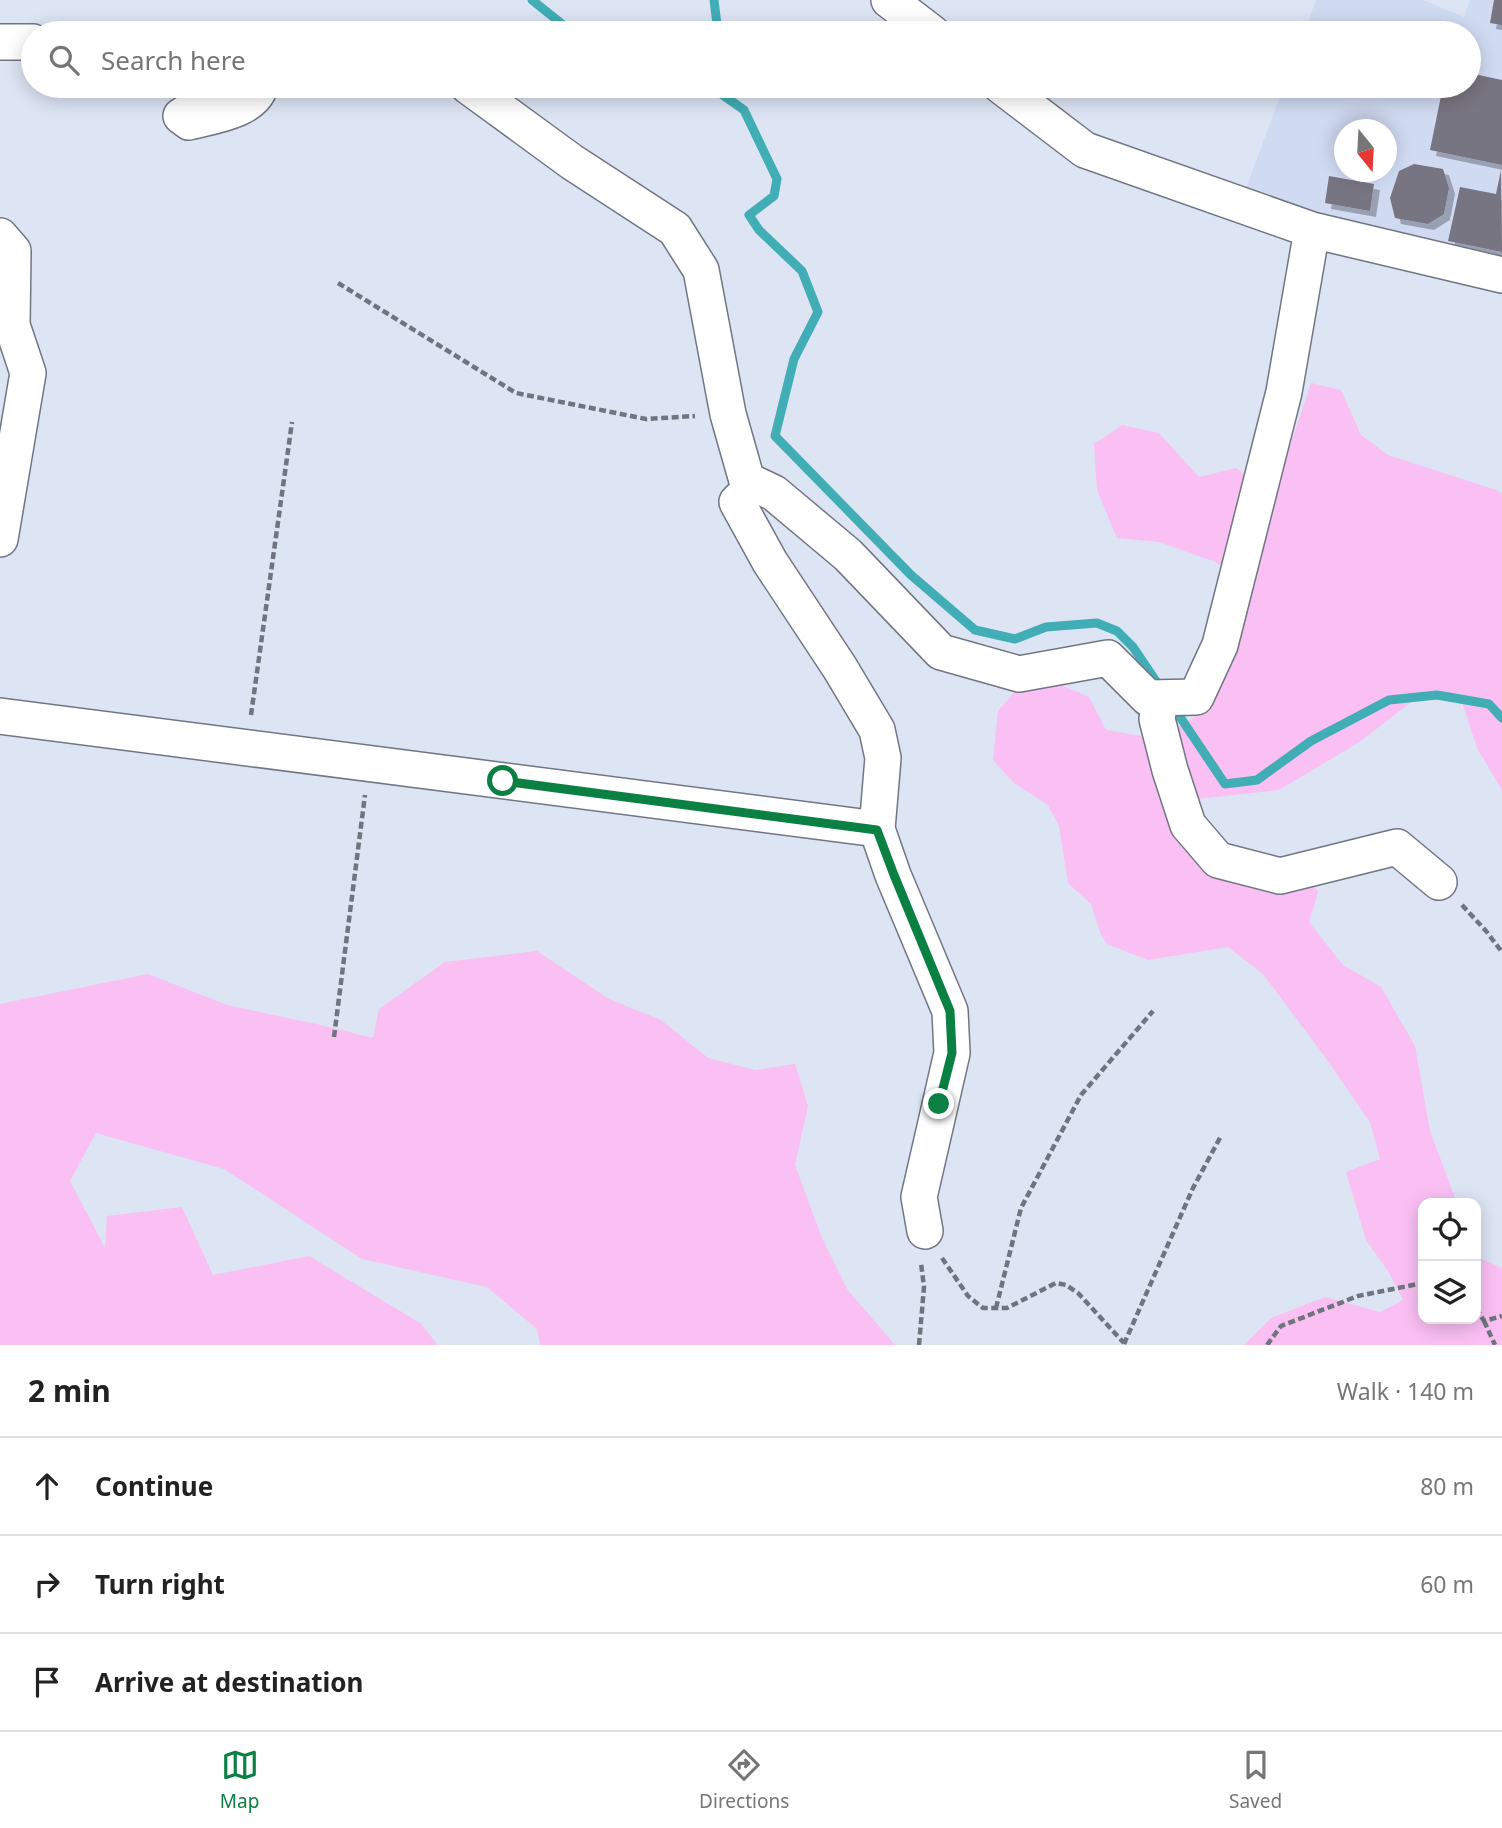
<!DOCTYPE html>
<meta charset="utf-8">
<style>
:root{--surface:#fff;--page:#f6f6f6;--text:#222;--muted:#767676;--line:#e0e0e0;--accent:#0b8043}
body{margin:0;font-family:"Noto Sans",sans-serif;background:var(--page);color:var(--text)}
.controls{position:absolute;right:21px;bottom:21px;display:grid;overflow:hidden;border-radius:14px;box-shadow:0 4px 18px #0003}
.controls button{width:63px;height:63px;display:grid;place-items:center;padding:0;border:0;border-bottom:2px solid var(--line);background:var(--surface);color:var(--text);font:35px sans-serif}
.compass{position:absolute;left:1334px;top:119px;width:63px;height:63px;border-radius:50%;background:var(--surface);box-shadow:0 4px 18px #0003;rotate:162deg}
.stop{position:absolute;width:21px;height:21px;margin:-16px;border:5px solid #0b8043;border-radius:50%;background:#fff}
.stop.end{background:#0b8043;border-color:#fff;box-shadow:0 2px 7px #0008}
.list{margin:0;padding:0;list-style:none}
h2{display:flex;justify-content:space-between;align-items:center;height:91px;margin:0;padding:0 28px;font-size:30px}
h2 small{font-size:23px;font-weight:400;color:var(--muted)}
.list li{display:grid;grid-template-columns:46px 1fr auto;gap:21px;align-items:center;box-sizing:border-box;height:98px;padding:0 28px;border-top:2px solid var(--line)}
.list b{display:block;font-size:26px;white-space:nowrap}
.list em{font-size:23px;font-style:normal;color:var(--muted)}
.icon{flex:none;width:38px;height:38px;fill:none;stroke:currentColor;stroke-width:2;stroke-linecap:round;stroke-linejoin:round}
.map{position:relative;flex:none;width:1502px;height:1345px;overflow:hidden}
.search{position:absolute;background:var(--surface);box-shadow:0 4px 18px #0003;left:21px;right:21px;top:21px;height:77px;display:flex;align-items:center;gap:18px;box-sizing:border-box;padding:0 24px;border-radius:38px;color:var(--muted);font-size:26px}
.sheet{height:385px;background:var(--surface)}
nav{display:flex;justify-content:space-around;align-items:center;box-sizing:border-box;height:98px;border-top:2px solid var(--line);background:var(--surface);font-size:19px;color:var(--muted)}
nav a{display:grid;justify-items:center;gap:4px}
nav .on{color:var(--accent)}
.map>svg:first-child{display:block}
.built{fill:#d0daf1;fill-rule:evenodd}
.green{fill:#fabff3}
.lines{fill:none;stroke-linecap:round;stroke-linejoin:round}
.stream{stroke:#41adb5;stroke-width:9}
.building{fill:#787482;filter:url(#shadow)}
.minor-casing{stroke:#707684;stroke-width:38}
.path{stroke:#70747f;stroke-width:4.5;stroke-dasharray:7 3.5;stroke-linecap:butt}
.minor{stroke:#fff;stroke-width:35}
.route{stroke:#0b8043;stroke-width:9}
</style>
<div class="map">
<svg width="1502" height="1345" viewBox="0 0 1502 1345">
<defs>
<filter id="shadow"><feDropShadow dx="6" dy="6" stdDeviation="0" flood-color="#0004"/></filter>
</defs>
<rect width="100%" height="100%" fill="#dde4f4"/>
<path class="built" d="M1316 0H1423L1464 17 1470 0H1502V259L1243 196 1284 86H1469V33H1304ZM1344 130H1386V172H1344Z"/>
<path class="green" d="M1311 383 1341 390 1361 435 1388 455 1499 491 1502 495V790L1477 748 1460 696 1438 690 1410 703 1358 743 1279 790 1180 801 1234 857 1297 858 1318 892 1309 922 1343 965 1381 987 1415 1046 1430 1131 1457 1203H1423V1319H1476V1254L1477 1257 1502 1268V1345H1244L1271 1318 1325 1297 1380 1312 1403 1300 1388 1271 1366 1240 1346 1172 1380 1159 1370 1122 1325 1057 1263 974 1228 947 1148 960 1107 944 1100 932 1091 904 1068 883 1059 826 1048 805 1014 783 993 760 998 711 1018 688 1058 684 1089 697 1106 730 1141 736 1169 732 1201 713 1247 580 1213 561 1159 542 1117 538 1097 490 1094 444 1122 425 1159 433 1199 477 1236 468 1274 494Z
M537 951 609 999 661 1020 708 1058 755 1070 795 1064 808 1106 795 1165 822 1238 847 1289 895 1345H540L537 1329 487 1287 362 1259 224 1169 96 1133 70 1181 105 1248 107 1216 182 1207 213 1275 309 1256 420 1323 438 1345H0V1004L148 974 227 1005 321 1025 373 1038 379 1009 445 962Z"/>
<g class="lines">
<path class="stream" d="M532 0 572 32 577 33
M714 0 718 33
M710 86 744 110 777 179 774 196 749 215 759 230 802 271 818 312 794 359 775 436 911 575 975 630 1015 639 1046 627 1097 623 1117 631 1133 647 1162 690
M1172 705 1225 784 1257 780 1311 741 1389 700 1437 695 1489 704 1502 718"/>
</g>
<path class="building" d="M1494 0H1502V25L1490 23Z
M1469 73 1502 80V165L1430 150 1443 86H1469Z
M1414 164 1443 169 1449 188 1444 214 1428 224 1395 218 1390 198 1399 171Z
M1501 170 1502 252 1448 241 1460 187 1496 194Z
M1329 176 1374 184 1370 211 1325 203Z"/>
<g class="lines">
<g class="minor-casing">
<path id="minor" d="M889 0 932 33
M0 42H33
M222 86V89L181 116 189 122C211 116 254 111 260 86
M468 86 572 162 675 229 701 270 728 414 749 488
M1001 86 1085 150 1312 230 1502 275
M0 236 13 251 12 325 28 373 0 539
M1160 698 1157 719 1170 770 1188 825 1218 860 1280 876 1397 847 1439 882
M0 716 877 829 883 758 877 730 840 668 770 562 737 502 755 484 774 493 848 555 941 652 1019 674 1108 658 1148 698 1196 697 1220 645 1284 392 1312 230
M877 829 893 875 950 1011 952 1053 919 1197 925 1231"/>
</g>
<path class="path" d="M338 283 516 393 646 419 695 416
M251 715 292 422
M1462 905 1486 931 1502 952
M334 1037 365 795
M942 1258 968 1296 983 1308H1007L1056 1283 1066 1285 1078 1293 1124 1343
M996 1308 1021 1208 1081 1095 1153 1011
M1476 1308 1484 1321 1502 1316
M1484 1321 1495 1345
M1124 1344 1193 1188 1221 1136
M919 1345 924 1287 921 1263
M1267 1345 1281 1326 1358 1296 1423 1283"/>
<use href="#minor" class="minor"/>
</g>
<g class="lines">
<path class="route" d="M503 781 877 830 894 875 950 1011 952 1053 939 1104"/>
</g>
</svg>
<div class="controls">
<button><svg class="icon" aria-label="locate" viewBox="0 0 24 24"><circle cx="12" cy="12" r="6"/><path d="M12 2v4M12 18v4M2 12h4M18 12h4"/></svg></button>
<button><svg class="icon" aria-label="layers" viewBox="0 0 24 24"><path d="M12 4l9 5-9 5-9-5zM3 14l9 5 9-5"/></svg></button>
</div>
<svg class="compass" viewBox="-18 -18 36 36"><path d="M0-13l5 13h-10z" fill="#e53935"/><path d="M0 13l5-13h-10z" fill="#767676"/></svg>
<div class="stop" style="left:503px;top:781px"></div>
<div class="stop end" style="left:939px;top:1104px"></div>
<div class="search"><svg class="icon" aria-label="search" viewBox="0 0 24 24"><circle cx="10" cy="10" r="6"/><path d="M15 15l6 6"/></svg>Search here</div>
</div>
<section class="sheet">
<h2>2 min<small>Walk · 140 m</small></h2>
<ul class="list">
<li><svg class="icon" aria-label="ahead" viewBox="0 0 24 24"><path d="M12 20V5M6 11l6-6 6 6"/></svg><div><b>Continue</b></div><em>80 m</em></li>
<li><svg class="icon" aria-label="right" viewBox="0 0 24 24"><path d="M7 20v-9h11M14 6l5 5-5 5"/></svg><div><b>Turn right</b></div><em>60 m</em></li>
<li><svg class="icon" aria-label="arrive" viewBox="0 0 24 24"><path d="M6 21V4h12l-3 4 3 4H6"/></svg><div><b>Arrive at destination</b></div></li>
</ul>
</section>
<nav>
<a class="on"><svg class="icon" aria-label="map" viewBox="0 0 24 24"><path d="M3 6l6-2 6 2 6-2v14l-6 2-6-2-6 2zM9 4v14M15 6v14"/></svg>Map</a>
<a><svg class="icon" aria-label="directions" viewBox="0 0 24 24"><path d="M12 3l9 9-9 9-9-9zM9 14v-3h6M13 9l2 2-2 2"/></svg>Directions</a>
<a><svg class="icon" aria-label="saved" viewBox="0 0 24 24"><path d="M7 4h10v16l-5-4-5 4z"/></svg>Saved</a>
</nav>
